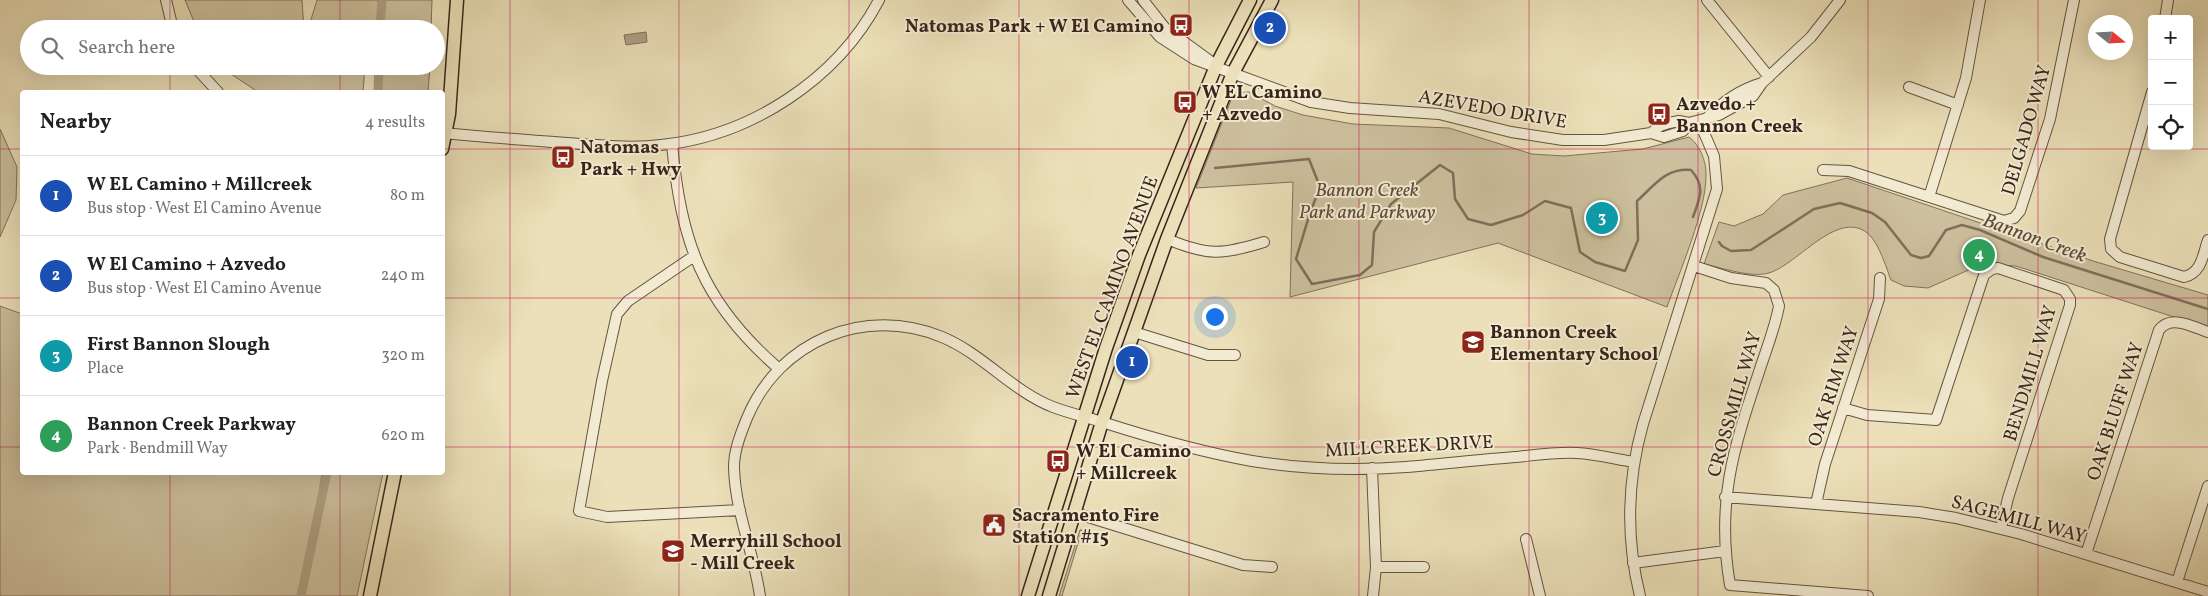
<!DOCTYPE html>
<meta charset="utf-8">
<style>
:root{--surface:#fff;--page:#f6f6f6;--text:#202124;--muted:#757577;--line:#e0e0e0;--accent:#8f2418}
body{margin:0;font-family:Vollkorn,serif;background:var(--page);color:var(--text)}
.controls{position:absolute;right:15px;top:15px;display:grid;overflow:hidden;border-radius:5px;box-shadow:0 5px 20px #0002}
.controls button{width:45px;height:45px;display:grid;place-items:center;padding:0;border:0;border-bottom:1px solid var(--line);background:var(--surface);color:var(--text);font:25px sans-serif}
.compass{position:absolute;left:2088px;top:15px;width:45px;height:45px;border-radius:50%;background:var(--surface);box-shadow:0 5px 20px #0002;rotate:108deg}
.you{position:absolute;left:1214px;top:316px;width:18px;height:18px;margin:-12px;border:4px solid #fff;border-radius:50%;background:#1a73e8;box-shadow:0 0 0 8px #1a73e833}
.badge{display:grid;place-items:center;width:32px;height:32px;border-radius:50%;background:var(--accent);color:#fff;font-size:16px;font-weight:700}
.pin{position:absolute;translate:-50% -50%;border:2px solid #fff;box-shadow:0 1px 5px #0006}
.list{margin:0;padding:0;list-style:none}
h2{display:flex;justify-content:space-between;align-items:center;height:65px;margin:0;padding:0 20px;font-size:21px}
h2 small{font-size:16px;font-weight:400;color:var(--muted)}
.list li{display:grid;grid-template-columns:32px 1fr auto;gap:15px;align-items:center;box-sizing:border-box;height:80px;padding:0 20px;border-top:1px solid var(--line)}
.list b{display:block;font-size:19px;white-space:nowrap}
.list p{margin:0;font-size:16px;white-space:nowrap;color:var(--muted)}
.list em{font-size:16px;font-style:normal;color:var(--muted)}
.icon{flex:none;width:28px;height:28px;fill:none;stroke:currentColor;stroke-width:2;stroke-linecap:round;stroke-linejoin:round}
.map{position:relative;flex:none;width:2208px;height:596px;overflow:hidden}
.search{position:absolute;background:var(--surface);box-shadow:0 5px 20px #0002;left:20px;top:20px;width:425px;height:55px;display:flex;align-items:center;gap:12px;box-sizing:border-box;padding:0 18px;border-radius:28px;color:var(--muted);font-size:19px}
.panel{position:absolute;background:var(--surface);box-shadow:0 5px 20px #0002;left:20px;top:90px;width:425px;height:385px;border-radius:5px}
.map>svg:first-child{display:block}
.green{fill:#cdc09e;stroke:#82725c}
.water{fill:#aea083;stroke:#7f6f59}
.lines{fill:none;stroke-linecap:round;stroke-linejoin:round}
.stream{stroke:#7f6f59;stroke-width:2.5}
.canal{stroke:#aea083;stroke-width:9}
.minor-casing{stroke:#655442;stroke-width:12}
.major-casing{stroke:#38251a;stroke-width:15}
.minor{stroke:#f2ebd2;stroke-width:10}
.major{stroke:#ebe0b9;stroke-width:12}
.grid{fill:none;stroke:#c2185b;stroke-width:1;stroke-opacity:0.55}
.labels{text-anchor:middle;stroke-width:4;stroke-linejoin:round;paint-order:stroke}
.poi-label{font-size:19px;font-weight:bold;fill:#38251a;stroke:#f2ebd2;text-anchor:start}
.street-label{font-size:19px;fill:#38251a;stroke:#f2ebd2}
.park-label{font-size:19px;font-style:italic;fill:#5d4c3b;stroke:#f2ebd2}
.water-label{font-size:20px;font-style:italic;fill:#5b4a3a;stroke:#f2ebd2}
</style>
<div class="map">
<svg width="2208" height="596" viewBox="0 0 2208 596">
<rect width="100%" height="100%" fill="#ebe0b9"/>
<filter id="stains"><feTurbulence type="fractalNoise" baseFrequency=".004" numOctaves="4"/><feColorMatrix values="0 0 0 0 .2 0 0 0 0 .09 0 0 0 0 .02 0 0 0 .5 -.17"/></filter>
<radialGradient id="worn" r=".72"><stop offset=".6" stop-color="#630" stop-opacity="0"/><stop offset="1" stop-color="#630" stop-opacity=".3"/></radialGradient>
<path class="green" d="M185 0H302L304 29H197Z
M317 0H432L431 29H308Z
M219 66H365L363 92H258Z
M373 66H430L428 92H379Z
M1249 92 1275 106 1303 115 1353 124 1449 128 1532 154 1564 156 1643 149 1689 137C1700 145 1706 161 1706 174 1707 209 1679 273 1667 307L1498 243 1290 297 1293 182 1196 188 1231 100 1235 93Z
M0 129 17 167 16 200 0 237Z
M1847 178 2093 261 2208 295V328L2016 266 1982 264 1928 288 1904 286 1891 280C1886 267 1878 240 1866 232 1836 211 1798 264 1769 273 1750 278 1723 268 1704 264L1719 222 1734 226 1763 214 1783 195Z
M0 306 22 314V472L322 473 307 581 329 473H383L357 596H0Z
M1080 530H1082L1062 596H1059Z"/>
<path class="water" d="M646 32 647 42 626 45 624 35Z"/>
<g class="lines">
<path class="stream" d="M1215 168 1309 159 1320 187 1310 213 1296 259 1312 284 1360 275 1372 265 1374 232 1391 204 1440 165 1453 173 1455 199 1468 219 1491 225 1523 215 1545 201 1571 208 1580 252 1595 262 1625 271 1638 240 1637 201C1655 185 1665 168 1691 170 1706 187 1700 197 1693 217
M1719 242 1722 246 1731 251 1751 250 1814 209 1840 203 1872 213 1885 222 1911 255 1921 258 1929 256 1946 230 1962 225 1980 230 2043 257 2208 309"/>
<path class="canal" d="M380 29 382 0
M378 92 379 66
M301 596 327 472"/>
<g class="minor-casing">
<path id="minor" d="M166 0 173 29
M1128 0 1160 37 1194 59 1311 102 1350 108 1439 114 1511 132 1563 140H1604L1651 133 1664 137 1683 131 1689 123
M1143 0 1165 28 1213 63
M1707 0 1769 77
M2165 19 2168 0
M194 66 218 92
M1909 87 1958 105
M2152 92 2110 239 2111 249 2120 257 2184 277C2202 273 2203 254 2208 240
M1707 118C1723 101 1741 89 1762 83
M442 133C484 137 525 140 567 143 598 145 630 149 661 145 750 136 837 80 879 0
M1651 133 1660 126 1669 123 1679 121 1689 123 1719 115 1753 96 1762 83 1811 37 1840 0
M672 144C681 242 702 302 778 368
M1823 170 1849 171 2004 221 2014 218 2020 211 2050 119 2074 0
M1929 197 1966 78 1980 0
M1167 239C1208 256 1222 255 1264 242
M694 256 628 301 617 314 602 381 579 511 607 517 740 510
M1694 266 1731 278 1766 283 1774 290 1779 306C1775 328 1766 350 1759 372 1733 449 1716 503 1730 585L1868 596
M1134 332 1208 355H1235
M1843 408 1867 415 1936 420 1984 275 1992 269 1998 268 2064 290 2070 299V305L2008 498 2001 528
M1372 468 1376 567 1373 596
M1725 497 1919 512 1956 518 2021 534 2208 592
M1816 504 1825 464 1879 299 1880 278
M1075 513 1243 565 1272 567
M1526 539 1540 596
M2086 554 2159 330C2171 314 2193 327 2208 332
M1633 563 1725 551
M1376 567H1424
M2177 582 2208 486
M760 596C754 553 735 512 734 467 734 450 741 433 747 418 779 341 864 305 942 337 983 354 1012 391 1053 407 1069 413 1086 417 1102 422 1152 438 1201 452 1252 461 1302 469 1355 471 1406 467 1442 464 1478 460 1515 457 1535 455 1557 452 1577 453 1596 454 1615 459 1634 462
M1640 596C1626 539 1627 481 1643 424L1717 189 1714 156 1699 121"/>
</g>
<g class="major-casing">
<path id="major" d="M442 149 449 114 457 0
M370 596 395 472
M1028 596 1106 348 1139 255 1216 66 1250 0
M1049 596 1102 422 1167 239 1233 73 1272 0"/>
</g>
<use href="#minor" class="minor"/>
<use href="#major" class="major"/>
</g>
<path class="grid" d="M170 0V29M340 0V29M510 0V596M679 0V596M849 0V596M1019 0V596M1189 0V596M1359 0V596M1529 0V596M1698 0V596M1868 0V596M2038 0V596M170 66V92M340 66V92M0 149H22M442 149H2208M0 298H22M442 298H2208M0 447H22M442 447H2208M170 472V596M340 472V596"/>
<defs>
<g id="bus-square" transform="scale(1.25)"><rect x="-9" y="-9" width="18" height="18" rx="4" fill="#8f2418" stroke="#f2ebd2"/><path d="M-5-6H5V4H4V6H2V4H-2V6H-4V4H-5ZM-3.5-4V0h7V-4ZM-3.5 1.2v1.5H-2V1.2ZM2 1.2v1.5H3.5V1.2Z" fill="#fff"/></g>
<g id="school-square" transform="scale(1.25)"><rect x="-9" y="-9" width="18" height="18" rx="4" fill="#8f2418" stroke="#f2ebd2"/><path d="M0-5L7-2L0 1L-7-2ZM-4 1L0 2.5L4 1V4Q0 6-4 4Z" fill="#fff"/></g>
<g id="civic-square" transform="scale(1.25)"><rect x="-9" y="-9" width="18" height="18" rx="4" fill="#8f2418" stroke="#f2ebd2"/><path d="M-.6-6.5H3V-4.5H.6V-3L4-1V1h2V6H-6V1h2V-1L-.6-3ZM-1.2 2.5V6h2.4V2.5Z" fill="#fff"/></g>
</defs>
<g fill-rule="evenodd">
<use href="#bus-square" x="1181" y="25"/>
<use href="#bus-square" x="1185" y="102"/>
<use href="#bus-square" x="1659" y="114"/>
<use href="#bus-square" x="563" y="157"/>
<use href="#school-square" x="1473" y="342"/>
<use href="#bus-square" x="1058" y="461"/>
<use href="#civic-square" x="994" y="525"/>
<use href="#school-square" x="673" y="551"/>
</g>
<g class="labels">
<g class="poi-label">
<text x="1164" y="32" text-anchor="end">Natomas Park + W El Camino</text>
<text x="1202" y="98">W EL Camino<tspan x="1202" dy="22">+ Azvedo</tspan></text>
<text x="1676" y="110">Azvedo +<tspan x="1676" dy="22">Bannon Creek</tspan></text>
<text x="580" y="153">Natomas<tspan x="580" dy="22">Park + Hwy</tspan></text>
<text x="1490" y="338">Bannon Creek<tspan x="1490" dy="22">Elementary School</tspan></text>
<text x="1076" y="457">W El Camino<tspan x="1076" dy="22">+ Millcreek</tspan></text>
<text x="1012" y="521">Sacramento Fire<tspan x="1012" dy="22">Station #15</tspan></text>
<text x="690" y="547">Merryhill School<tspan x="690" dy="22">- Mill Creek</tspan></text>
</g>
<g class="street-label">
<text transform="translate(1493 108) rotate(10)" y="7">AZEVEDO DRIVE</text>
<text transform="translate(2025 130) rotate(-74)" y="7">DELGADO WAY</text>
<text transform="translate(1111 287) rotate(-70)" y="7">WEST EL CAMINO AVENUE</text>
<text transform="translate(2029 373) rotate(-73)" y="7">BENDMILL WAY</text>
<text transform="translate(1832 386) rotate(-72)" y="7">OAK RIM WAY</text>
<text transform="translate(1733 404) rotate(-74)" y="7">CROSSMILL WAY</text>
<text transform="translate(2114 411) rotate(-72)" y="7">OAK BLUFF WAY</text>
<text transform="translate(1409 445) rotate(-3)" y="7">MILLCREEK DRIVE</text>
<text transform="translate(2019 518) rotate(15)" y="7">SAGEMILL WAY</text>
</g>
<g class="park-label">
<text x="1367" y="196">Bannon Creek<tspan x="1367" dy="22">Park and Parkway</tspan></text>
</g>
<g class="water-label">
<text transform="translate(2035 237) rotate(20)" y="7">Bannon Creek</text>
</g>
</g>
<rect width="100%" height="100%" filter="url(#stains)"/>
<rect width="100%" height="100%" fill="url(#worn)"/>
</svg>
<div class="controls">
<button>+</button>
<button>−</button>
<button><svg class="icon" aria-label="locate" viewBox="0 0 24 24"><circle cx="12" cy="12" r="6"/><path d="M12 2v4M12 18v4M2 12h4M18 12h4"/></svg></button>
</div>
<svg class="compass" viewBox="-18 -18 36 36"><path d="M0-13l5 13h-10z" fill="#e53935"/><path d="M0 13l5-13h-10z" fill="#757577"/></svg>
<div class="you"></div>
<div class="pin badge" style="left:1132px;top:362px;background:#1a4fb4">1</div>
<div class="pin badge" style="left:1270px;top:28px;background:#1a4fb4">2</div>
<div class="pin badge" style="left:1602px;top:218px;background:#0f9aa8">3</div>
<div class="pin badge" style="left:1979px;top:255px;background:#2e9e5b">4</div>
<div class="search"><svg class="icon" aria-label="search" viewBox="0 0 24 24"><circle cx="10" cy="10" r="6"/><path d="M15 15l6 6"/></svg>Search here</div>
<section class="panel">
<h2>Nearby<small>4 results</small></h2>
<ul class="list">
<li><span class="badge" style="background:#1a4fb4">1</span><div><b>W EL Camino + Millcreek</b><p>Bus stop · West El Camino Avenue</p></div><em>80 m</em></li>
<li><span class="badge" style="background:#1a4fb4">2</span><div><b>W El Camino + Azvedo</b><p>Bus stop · West El Camino Avenue</p></div><em>240 m</em></li>
<li><span class="badge" style="background:#0f9aa8">3</span><div><b>First Bannon Slough</b><p>Place</p></div><em>320 m</em></li>
<li><span class="badge" style="background:#2e9e5b">4</span><div><b>Bannon Creek Parkway</b><p>Park · Bendmill Way</p></div><em>620 m</em></li>
</ul>
</section>
</div>
